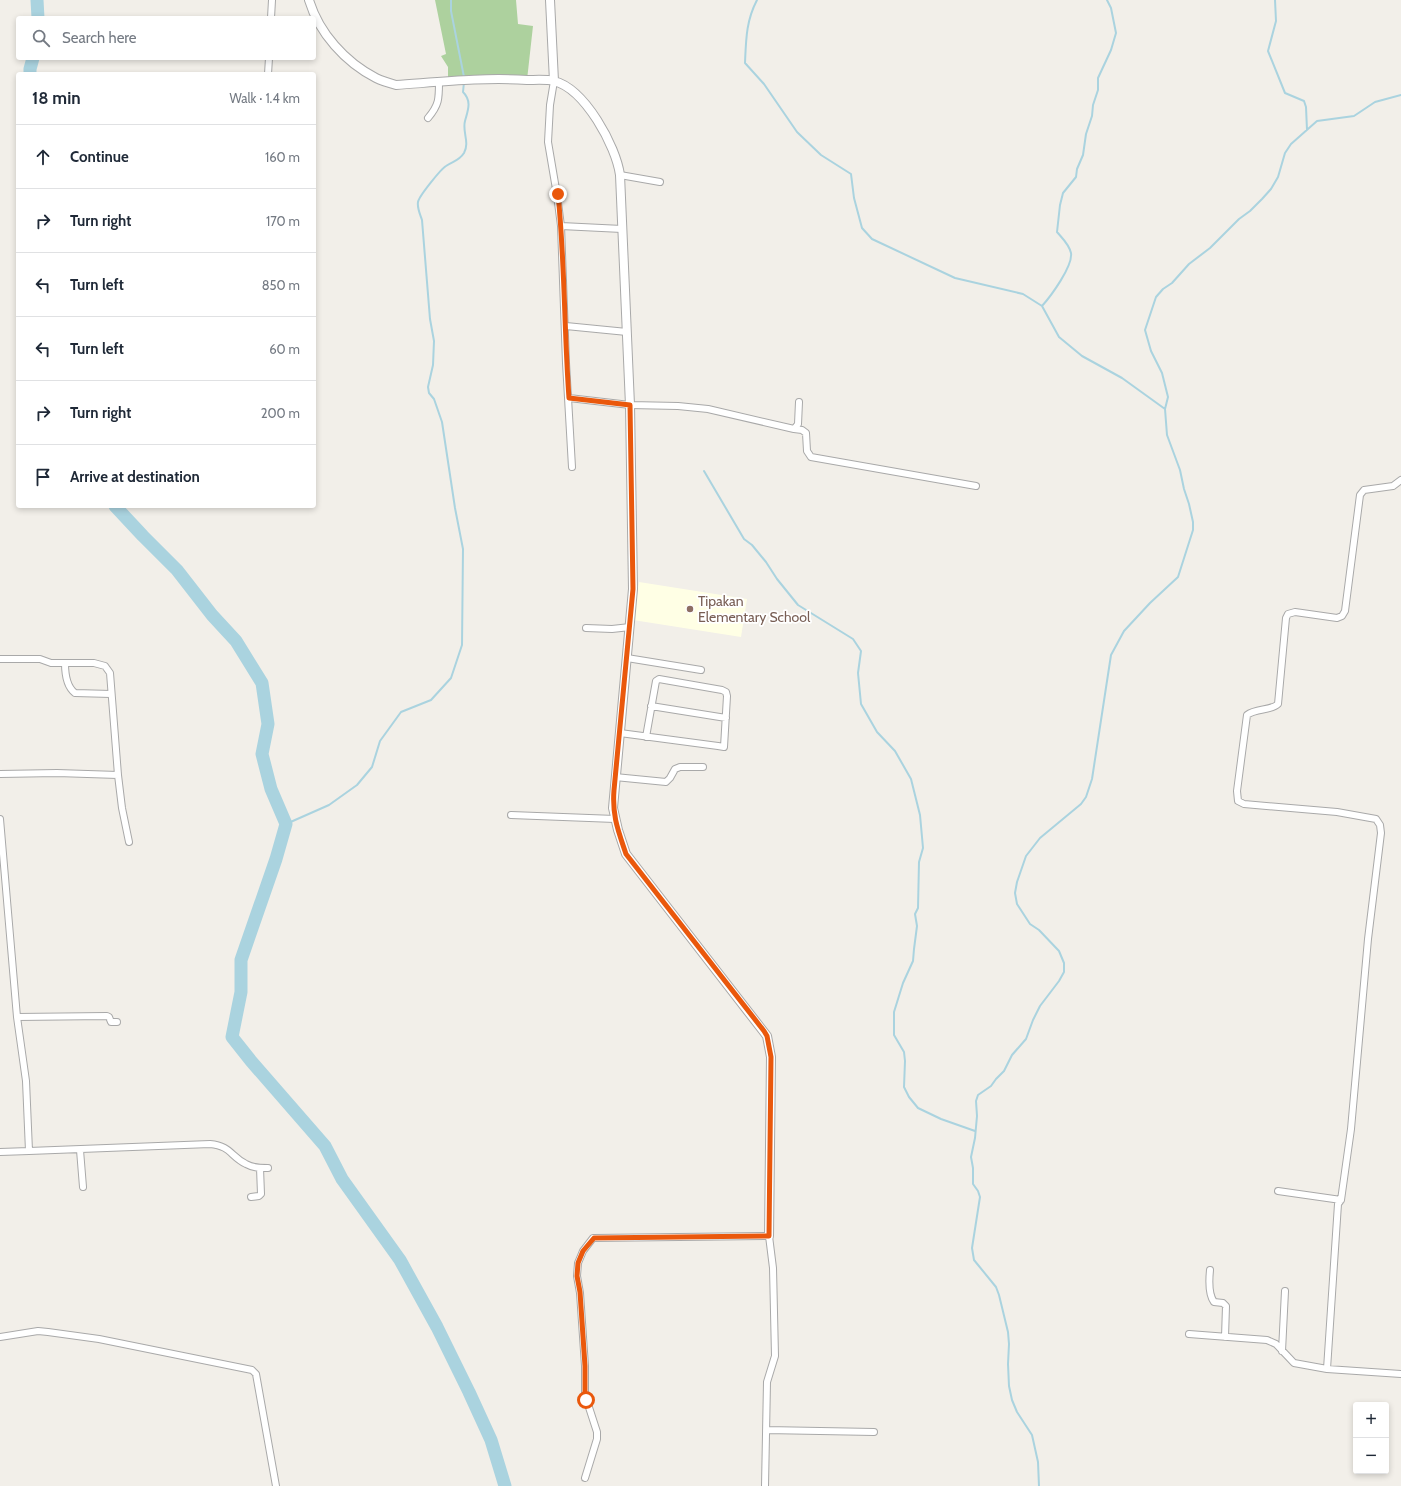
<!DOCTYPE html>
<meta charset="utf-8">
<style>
:root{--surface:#fff;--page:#f2f2f3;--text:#1f2937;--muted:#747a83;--line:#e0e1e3}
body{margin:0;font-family:Cabin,sans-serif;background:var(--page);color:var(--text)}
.controls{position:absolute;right:12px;bottom:12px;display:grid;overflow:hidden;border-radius:4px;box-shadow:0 2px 6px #0003}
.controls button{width:36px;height:36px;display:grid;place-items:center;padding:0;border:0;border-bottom:1px solid var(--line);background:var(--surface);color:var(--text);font:20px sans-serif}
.stop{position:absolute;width:12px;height:12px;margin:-9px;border:3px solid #ea580c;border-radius:50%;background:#fff}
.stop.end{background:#ea580c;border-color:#fff;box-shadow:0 1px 4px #0008}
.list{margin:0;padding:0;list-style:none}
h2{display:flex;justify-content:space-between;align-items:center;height:52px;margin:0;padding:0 16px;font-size:17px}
h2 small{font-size:13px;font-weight:400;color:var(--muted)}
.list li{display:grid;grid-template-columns:26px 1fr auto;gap:12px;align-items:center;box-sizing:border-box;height:64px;padding:0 16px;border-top:1px solid var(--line)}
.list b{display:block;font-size:15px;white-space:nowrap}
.list em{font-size:13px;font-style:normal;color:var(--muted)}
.icon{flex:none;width:22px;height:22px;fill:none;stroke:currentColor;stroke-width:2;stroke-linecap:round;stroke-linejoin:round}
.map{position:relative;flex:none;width:1401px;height:1486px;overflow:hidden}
.search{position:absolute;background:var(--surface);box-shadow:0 2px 6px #0003;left:16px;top:16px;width:300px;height:44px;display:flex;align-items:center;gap:10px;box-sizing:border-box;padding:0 14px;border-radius:4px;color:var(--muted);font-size:15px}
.panel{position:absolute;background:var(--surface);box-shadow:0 2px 6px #0003;left:16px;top:72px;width:300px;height:436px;border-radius:4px}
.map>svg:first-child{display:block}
.education{fill:#ffffe5}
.forest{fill:#add19e}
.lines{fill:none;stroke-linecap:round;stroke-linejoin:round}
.stream{stroke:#aad3df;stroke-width:2}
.river{stroke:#aad3df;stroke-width:13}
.minor-casing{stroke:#a9a9a9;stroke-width:8}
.tertiary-casing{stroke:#a9a9a9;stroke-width:10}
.minor{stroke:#fff;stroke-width:6}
.tertiary{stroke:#fff;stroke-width:8}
.route{stroke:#ea580c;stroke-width:5}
.education-dot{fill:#8d6e63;stroke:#fff;stroke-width:1.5}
.labels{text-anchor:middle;stroke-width:3.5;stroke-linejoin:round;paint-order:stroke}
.education-label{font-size:14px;fill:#785e54;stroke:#fff;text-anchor:start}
</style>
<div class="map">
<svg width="1401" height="1486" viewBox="0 0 1401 1486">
<rect width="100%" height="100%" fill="#f2efe9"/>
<path class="education" d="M639 582 747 599 741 637 633 620Z"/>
<path class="forest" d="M435 0H516L518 24 533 26 527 80 448 82V67L441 56 446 54Z"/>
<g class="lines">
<path class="stream" d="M451 0V11L464 77
M757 0C746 21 746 40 745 63L764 84 797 132 821 155 851 174 854 198 862 228 872 239 955 278 1023 294 1042 306 1059 337 1082 356 1122 378 1165 409
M1275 0 1276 21 1268 51 1285 93 1304 101 1306 107 1307 130
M1042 306C1051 296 1073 266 1071 253 1069 244 1062 238 1057 232L1060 205 1063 193 1076 177 1077 169 1083 155 1086 134 1092 116 1093 105 1098 90V78L1111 50 1116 33 1111 8 1107 0
M704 471 744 539 752 545 766 562 777 579 798 605 853 639 861 651 858 673 861 704 877 732 895 751 911 779 920 815 923 848 919 862 918 908 915 914 917 926 914 949 913 961 903 983 894 1012V1035L904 1052 905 1061 904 1087 909 1097 918 1108 941 1119 975 1131
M286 824 329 805 357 785 372 767 380 741 401 712 431 700 451 678 462 645 463 549 455 508 442 422 434 399 429 393 428 387 433 365 434 341 430 319 422 220C420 214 417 208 418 202 419 196 441 169 446 166 453 161 459 161 464 153 470 142 462 132 465 121 468 110 472 101 463 92L464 82
M1039 1486 1038 1462 1032 1435 1017 1412 1012 1400 1009 1386 1008 1364 1009 1344 1008 1332 999 1295 996 1287 974 1260 972 1248 980 1197 978 1191 973 1184V1168L971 1157 975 1138 977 1116 976 1101 978 1095 991 1086 996 1079 1004 1071 1012 1055 1026 1039 1033 1020 1040 1006 1059 981 1064 972V963L1059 951 1039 930 1030 924 1017 904 1015 893 1017 882 1026 856 1040 838 1081 804 1086 797 1092 779 1111 655 1124 631 1150 603 1178 577 1193 530V522L1189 504 1184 489 1180 470 1167 435 1165 409 1168 397 1162 373 1151 351 1145 330 1156 297 1163 289 1172 283 1189 264 1210 248 1239 219 1250 211 1262 199 1271 189 1278 177 1285 153 1291 144 1317 121 1354 116 1375 102 1401 95"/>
<path class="river" d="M37 0 38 18
M30 74V69L33 58
M115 506 143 536 177 570 212 615 236 641 262 683 268 724 262 754 271 789 286 824 276 859 241 960V992L232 1037 251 1061 325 1146 342 1179 400 1260 437 1327 469 1392 491 1440 505 1486"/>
<g class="minor-casing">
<path id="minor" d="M271 18 272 0
M268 74 269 58
M554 81 550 105 548 142 557 195 561 226 566 363 572 467
M428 118C439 105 439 99 439 82
M620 175 660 182
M561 226 622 229
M566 326 627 332
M569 398 630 405 678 406 708 409 794 429 798 424 799 402
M794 429 802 430 806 433 807 451 811 457 976 486
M586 628 612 629 630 627
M627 658 701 670
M0 659H40L51 663H94L105 666 110 673 118 775 57 773 0 774
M65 663C65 673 67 687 75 693L111 694
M651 706 726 718
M620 733 718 746 724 747 727 696 726 692 722 690 659 679 656 681 646 737
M118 775 122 808 129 842
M615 777 666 782 670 778 675 769 680 767H703
M511 815 615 819
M0 819 17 1017 26 1081 29 1151 0 1152
M17 1017 107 1016 109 1017 111 1022H117
M80 1150 83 1187
M29 1151 210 1144C231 1146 230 1156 246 1164 253 1168 260 1168 268 1168
M1278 1191 1341 1200
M251 1197 259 1196 261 1194 260 1168
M1210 1270C1209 1280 1208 1294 1214 1302L1223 1303 1226 1306 1225 1337
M1189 1334 1267 1340 1276 1344 1294 1363 1327 1369 1401 1374
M0 1337 38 1331 48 1332 99 1339 252 1370 256 1374 276 1486
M1282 1351 1285 1291
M1327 1369 1338 1204 1341 1200 1351 1129 1368 939 1381 833 1380 825 1376 819 1337 812 1244 804 1238 801 1237 791 1247 715C1256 708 1271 711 1278 704L1286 618 1288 614 1295 612 1337 618 1342 616 1345 611 1360 495 1364 490 1393 486 1401 480
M766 1430 874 1432
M585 1478 597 1439V1432L585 1395V1366L580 1293 577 1276 578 1263 583 1251 593 1238 769 1236 773 1268 775 1356 767 1382 765 1486"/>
</g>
<g class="tertiary-casing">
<path id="tertiary" d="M309 0C319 33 345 62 376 78 382 81 389 83 396 85 439 82 484 77 527 80 535 80 546 79 554 81 585 89 616 146 620 175L630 405 633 589 613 808 618 830 626 854 767 1036 771 1057 769 1236
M550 0 554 81"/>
</g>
<use href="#minor" class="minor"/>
<use href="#tertiary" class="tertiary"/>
</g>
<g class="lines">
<path class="route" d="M558 194C565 262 564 330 569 398L630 405 633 589 614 790C612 816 618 830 626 854L764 1031 767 1036 771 1057 769 1236 594 1238 583 1251 578 1263 577 1276 580 1292 585 1366V1395L586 1400"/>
</g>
<circle class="education-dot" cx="690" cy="609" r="4"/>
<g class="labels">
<g class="education-label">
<text x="698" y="606">Tipakan<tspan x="698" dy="16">Elementary School</tspan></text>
</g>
</g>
</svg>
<div class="controls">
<button>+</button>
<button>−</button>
</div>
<div class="stop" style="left:586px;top:1400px"></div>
<div class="stop end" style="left:558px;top:194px"></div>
<div class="search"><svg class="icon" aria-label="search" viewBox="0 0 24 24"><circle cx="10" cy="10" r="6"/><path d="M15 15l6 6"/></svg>Search here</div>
<section class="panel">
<h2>18 min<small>Walk · 1.4 km</small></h2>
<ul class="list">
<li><svg class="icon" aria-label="ahead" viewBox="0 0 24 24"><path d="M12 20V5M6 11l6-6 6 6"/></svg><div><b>Continue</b></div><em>160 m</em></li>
<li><svg class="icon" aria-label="right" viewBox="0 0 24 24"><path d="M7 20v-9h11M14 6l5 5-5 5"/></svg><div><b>Turn right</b></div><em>170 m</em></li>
<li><svg class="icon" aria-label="left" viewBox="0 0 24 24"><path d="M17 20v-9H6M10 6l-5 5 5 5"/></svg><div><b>Turn left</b></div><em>850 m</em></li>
<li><svg class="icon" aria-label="left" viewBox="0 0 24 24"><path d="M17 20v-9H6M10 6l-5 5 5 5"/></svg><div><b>Turn left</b></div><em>60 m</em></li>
<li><svg class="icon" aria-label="right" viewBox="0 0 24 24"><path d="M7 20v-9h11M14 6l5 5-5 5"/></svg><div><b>Turn right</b></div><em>200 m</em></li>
<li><svg class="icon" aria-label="arrive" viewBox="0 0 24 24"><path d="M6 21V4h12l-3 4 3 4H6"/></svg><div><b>Arrive at destination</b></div></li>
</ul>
</section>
</div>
